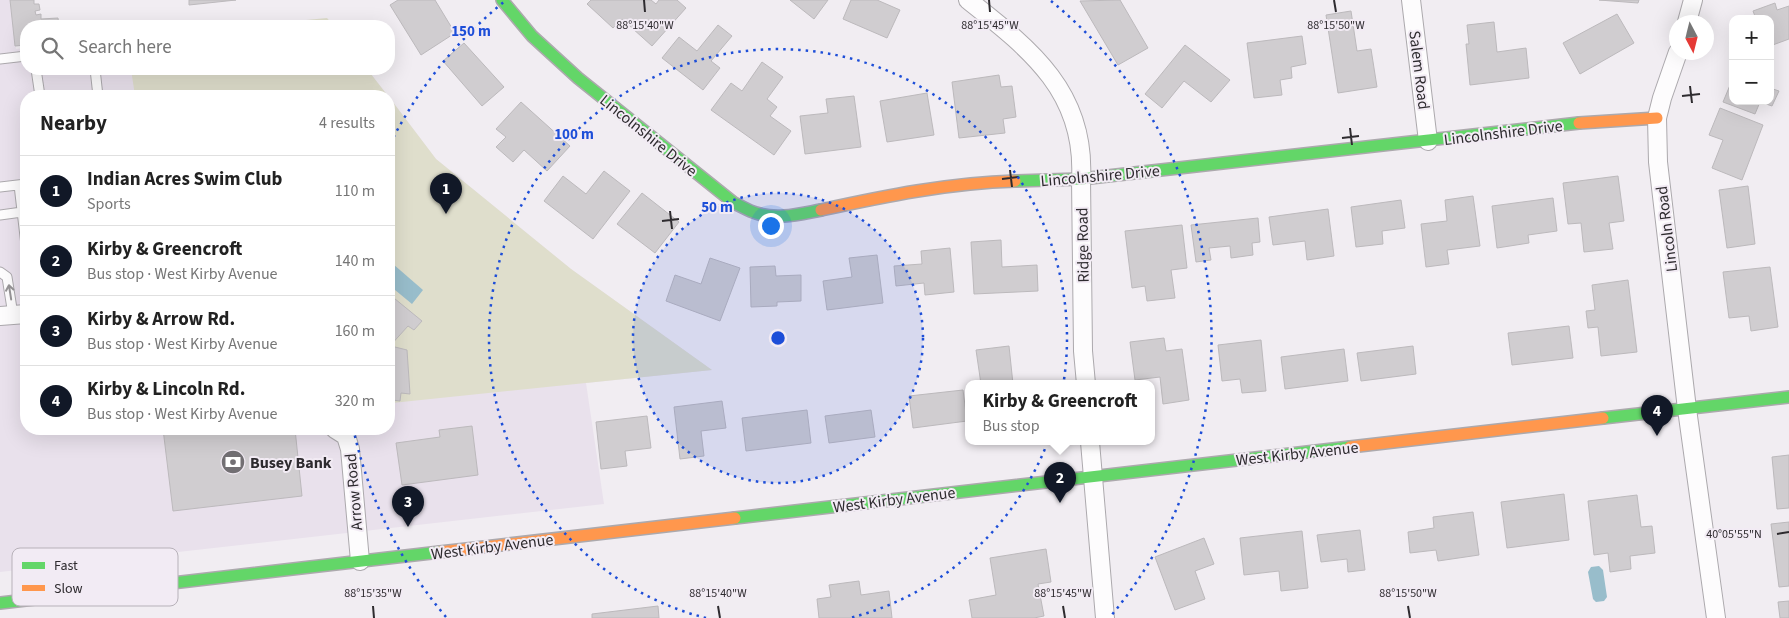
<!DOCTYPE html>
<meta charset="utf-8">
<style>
:root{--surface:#fff;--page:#f2f2f2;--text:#222;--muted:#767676;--line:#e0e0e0;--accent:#111827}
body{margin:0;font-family:"Source Sans 3",sans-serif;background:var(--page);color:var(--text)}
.controls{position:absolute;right:15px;top:15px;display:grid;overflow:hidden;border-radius:10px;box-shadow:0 5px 20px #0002}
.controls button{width:45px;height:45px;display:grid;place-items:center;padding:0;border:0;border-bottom:1px solid var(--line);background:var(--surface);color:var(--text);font:25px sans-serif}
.compass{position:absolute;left:1669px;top:15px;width:45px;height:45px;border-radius:50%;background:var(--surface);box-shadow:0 5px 20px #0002;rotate:173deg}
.you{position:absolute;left:770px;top:225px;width:18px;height:18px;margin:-12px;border:4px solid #fff;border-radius:50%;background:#1a73e8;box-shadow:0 0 0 8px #1a73e833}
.badge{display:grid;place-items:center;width:32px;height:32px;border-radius:50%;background:var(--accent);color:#fff;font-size:16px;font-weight:700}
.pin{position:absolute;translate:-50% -41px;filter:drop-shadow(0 1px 2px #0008)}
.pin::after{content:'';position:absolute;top:26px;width:18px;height:15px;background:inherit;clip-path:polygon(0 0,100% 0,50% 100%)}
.popup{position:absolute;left:965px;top:380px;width:190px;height:65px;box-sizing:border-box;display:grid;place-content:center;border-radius:10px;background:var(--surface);filter:drop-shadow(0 1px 4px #0005);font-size:16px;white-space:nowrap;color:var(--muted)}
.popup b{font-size:19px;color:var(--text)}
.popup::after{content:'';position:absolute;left:50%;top:100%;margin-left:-10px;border:10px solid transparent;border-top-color:var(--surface)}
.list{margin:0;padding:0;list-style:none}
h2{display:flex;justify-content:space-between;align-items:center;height:65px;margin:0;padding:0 20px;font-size:21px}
h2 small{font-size:16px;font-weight:400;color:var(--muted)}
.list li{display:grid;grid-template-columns:32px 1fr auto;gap:15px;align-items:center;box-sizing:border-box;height:70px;padding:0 20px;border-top:1px solid var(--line)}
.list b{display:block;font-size:19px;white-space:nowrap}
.list p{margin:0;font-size:16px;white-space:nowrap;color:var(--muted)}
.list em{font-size:16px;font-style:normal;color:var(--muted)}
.icon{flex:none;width:28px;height:28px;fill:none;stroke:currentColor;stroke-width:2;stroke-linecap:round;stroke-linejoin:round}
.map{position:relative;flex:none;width:1789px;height:618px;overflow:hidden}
.search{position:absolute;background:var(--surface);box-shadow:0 5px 20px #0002;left:20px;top:20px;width:375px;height:55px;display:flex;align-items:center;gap:12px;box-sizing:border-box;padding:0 18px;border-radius:20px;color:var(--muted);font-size:19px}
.panel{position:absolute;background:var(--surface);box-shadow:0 5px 20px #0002;left:20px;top:90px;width:375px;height:345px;border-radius:20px}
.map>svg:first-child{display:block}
.built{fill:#e9e1ec}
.green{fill:#dfdecc}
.water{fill:#98bdcb}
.building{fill:#d0cdd0;stroke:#bcb9bc}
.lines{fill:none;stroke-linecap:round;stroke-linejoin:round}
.lane-casing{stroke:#aca9ad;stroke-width:11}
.street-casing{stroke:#aca9ad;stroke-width:20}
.fast-casing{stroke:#aca9ad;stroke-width:14}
.slow-casing{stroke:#aca9ad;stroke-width:14}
.lane{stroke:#fdfcfd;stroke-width:9}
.street{stroke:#fdfcfd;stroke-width:18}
.fast{stroke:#63d668;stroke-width:11}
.slow{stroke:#ff974d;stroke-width:11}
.oneway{stroke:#969496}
.ticks{fill:none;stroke:#2e2b2f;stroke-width:2}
.ring{fill:none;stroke:#1d4ed8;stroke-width:2.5;stroke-dasharray:2.5 5}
.labels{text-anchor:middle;stroke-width:4;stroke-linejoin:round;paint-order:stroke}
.street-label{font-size:16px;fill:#2e2b2f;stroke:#f2ebf4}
.poi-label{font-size:16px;font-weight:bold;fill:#2e2b2f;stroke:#f2ebf4;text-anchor:start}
.key{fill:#f2ebf4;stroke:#b7b1b9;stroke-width:1}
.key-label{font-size:14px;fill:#2e2b2f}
.ticks-label{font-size:12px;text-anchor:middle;fill:#2e2b2f;stroke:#f2ebf4;stroke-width:4;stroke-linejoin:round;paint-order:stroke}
.centre{fill:#1d4ed8;stroke:#f2ebf4;stroke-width:2.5}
.ring-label{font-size:15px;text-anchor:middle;font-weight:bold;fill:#1d4ed8;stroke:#f2ebf4;stroke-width:4;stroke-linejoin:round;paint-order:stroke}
</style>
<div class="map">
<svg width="1789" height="618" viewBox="0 0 1789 618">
<rect width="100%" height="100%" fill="#f1edf2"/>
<path class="built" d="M0 0H10L16 49 26 48V69H367L388 96H26V429H389V97L436 159 571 269 712 370 586 383 604 504 0 572Z"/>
<path class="green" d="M327 18 334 26H243Z
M131 69H367L388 96H135Z
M389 97 436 159 571 269 712 370 392 403 389 361Z"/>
<path class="water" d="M393 264 423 290 412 304 389 285V269Z
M1599 566 1603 570 1607 597 1604 601 1596 602 1593 599 1588 572 1591 567Z"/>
<path class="building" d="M10 0H34V4H39L40 10 35 11 36 15 41 14V19L58 18 59 26H26V45L15 46Z
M189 0H236L189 5Z
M398 0H435L455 33 421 55 390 5Z
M591 0H651L656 4 659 0H677L686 8 652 46 622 19 613 28 587 4Z
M790 0H828L814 19Z
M851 0H877L900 10 887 38 843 19Z
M1120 0 1148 48 1118 65 1080 1Z
M1599 0H1639L1638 3Z
M1775 3 1777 10 1789 6V39L1770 46V19H1756L1753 11Z
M1351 11 1357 51 1371 49 1377 87 1338 93 1326 15Z
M1617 14 1634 43 1580 74 1563 43Z
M1494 22 1497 52 1526 48 1529 78 1470 85 1466 44H1469L1467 25Z
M718 25 732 36 711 61 720 68 703 90 662 58 679 37 697 51Z
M1302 36 1306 64 1291 67 1292 78 1280 80 1282 95 1254 98 1247 43Z
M464 43 504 87 482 106 443 61Z
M1185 45 1230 80 1211 102 1184 81 1162 108 1145 94Z
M762 62 783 77 767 99 777 107 770 116 791 131 774 155 711 110 731 83 742 91Z
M999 75 1001 87 1012 86 1016 117 1003 119 1005 133 959 138 952 82Z
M1733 78V101H1770V88L1779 91 1772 106 1760 102 1755 114 1723 102Z
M927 93 934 135 887 142 880 101Z
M854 96 861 147 805 154 800 116 828 113 826 99Z
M521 102 570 146 547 171 524 150 513 162 496 147 506 137 496 129Z
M1720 108 1763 125 1742 180 1712 168 1723 140 1709 135Z
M604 171 630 191 593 239 544 201 563 176 586 194Z
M1618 176 1624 221 1609 223 1613 249 1584 252 1581 223 1568 224 1563 183Z
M1748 186 1755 244 1727 248 1719 190Z
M642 193 679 222 655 253 617 224Z
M1473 196 1480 246 1447 250 1449 264 1426 267 1421 224 1447 221 1445 200Z
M1553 198 1557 231 1528 235 1529 243 1497 248 1492 206Z
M1401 200 1405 228 1382 231 1383 244 1356 247 1351 207Z
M1328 209 1334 256 1307 260 1305 241 1273 245 1269 217Z
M1258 218 1260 242 1252 243 1253 255 1231 258 1230 246 1209 248 1211 260 1196 262 1191 225Z
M1182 225 1187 268 1171 270 1175 298 1147 301 1145 286 1132 288 1125 231Z
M1001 240 1002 267 1037 265 1038 291 974 294 971 242Z
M950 248 954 292 925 295 924 283 896 286 894 266 922 264 921 251Z
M877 255 883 303 827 310 823 281 852 277 849 258Z
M710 258 740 268 720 321 666 301 675 275 701 284Z
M775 266 776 276 801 275V301L777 302V306L751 307 750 267Z
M1770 267 1778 327 1751 331 1749 316 1729 318 1723 272Z
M1628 280 1637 352 1601 356 1598 327 1588 328 1586 311 1595 310 1592 285Z
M389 294 422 321 414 330 408 326 389 347Z
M1569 326 1573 358 1512 365 1508 333Z
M1164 338 1166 351 1182 349 1189 400 1163 404 1160 377 1135 380 1130 342Z
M1261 340 1266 391 1242 393 1240 379 1222 381 1218 345Z
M391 346 407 350 410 394 401 393 400 401 392 400 389 361V348Z
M1009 346 1013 384H981L976 350Z
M1413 346 1416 374 1361 381 1357 353Z
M1344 349 1348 381 1285 389 1281 357Z
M963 390 967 421 913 428 909 396Z
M722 401 726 428 701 431 704 456 680 459 674 407Z
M807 410 811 443 746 451 742 418Z
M871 410 875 437 829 443 825 416Z
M647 416 651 448 625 451 627 466 601 469 596 422Z
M472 426 478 475 402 485 396 443 440 437 439 430Z
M163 429H295L302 496 173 511Z
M1789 455V508L1777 509 1772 457Z
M1564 494 1569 540 1507 548 1501 502Z
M1637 495 1641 527 1652 526 1655 553 1630 556 1631 569 1610 572 1608 553 1594 555 1588 501Z
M1473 512 1479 555 1438 561 1436 550 1410 553 1408 532 1434 528 1433 517Z
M1789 522V586L1779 587 1771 524Z
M1360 530 1365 570 1348 572 1347 559 1321 562 1317 535Z
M1302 531 1308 588 1281 591 1279 571 1244 575 1240 538Z
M1204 538 1214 564 1195 571 1205 599 1175 610 1155 557Z
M1046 549 1051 582 1038 584 1044 616 1034 618H972L969 600 996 595 990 558Z
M859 581 861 595 889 591 892 618H819L817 599 831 597 829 585Z
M1789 601V618H1780L1778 602Z
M658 606 659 618H592V614Z"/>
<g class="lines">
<g class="lane-casing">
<path id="lane" d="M0 59 26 56
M36 69 40 96
M95 69 98 96
M19 185 26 245
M0 187 26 184
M0 215 22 212
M0 272 7 277 13 315"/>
</g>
<g class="street-casing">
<path id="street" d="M968 0C1030 49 1086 92 1081 179L1083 351 1086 384
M1411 0 1428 141
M1687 22 1693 0
M1678 52 1662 98 1657 118 1658 162 1687 409 1716 618
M0 316 26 314
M335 429 346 436 350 449 360 561
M1090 442 1105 618"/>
</g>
<g class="fast-casing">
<path id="fast" d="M502 0 532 36 578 78 734 203C741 206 749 211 756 213 778 220 799 214 821 210
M1015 181 1081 179 1579 123
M1603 418 1789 397
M735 518 1350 447
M0 603 440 552"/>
</g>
<g class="slow-casing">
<path id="slow" d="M1579 123 1657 118
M821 210C885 196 949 183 1015 181
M1350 447 1603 418
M440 552 735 518"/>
</g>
<use href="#lane" class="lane"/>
<use href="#street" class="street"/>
<use href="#fast" class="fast"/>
<use href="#slow" class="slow"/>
</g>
<defs><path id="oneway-shaft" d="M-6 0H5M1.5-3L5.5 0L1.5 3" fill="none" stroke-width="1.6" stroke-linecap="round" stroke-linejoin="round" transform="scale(1.25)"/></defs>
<use class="oneway" href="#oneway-shaft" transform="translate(10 292) rotate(-99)"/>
<path class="ticks" d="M644 0 645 12M989 0 990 12M1334 0 1336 12M1690 86 1692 103M1682 96 1700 94M1350 128 1352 145M1342 138 1359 136M1010 170 1012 187M1002 179 1019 177M670 211 672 229M662 221 679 219M1777 534 1789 532M373 606 374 618M718 606 720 618M1063 606 1065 618M1408 606 1410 618"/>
<circle cx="778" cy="338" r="145" fill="#1d4ed8" fill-opacity=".12"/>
<g class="ring">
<circle cx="778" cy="338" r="145"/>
<path d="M706 618A289 289 0 1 1 850 618"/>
<path d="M446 617A434 434 0 0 1 354 432M390 144A434 434 0 0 1 505 1M1051 1A434 434 0 0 1 1110 617"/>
</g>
<defs>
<g id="bank-disc" transform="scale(1.25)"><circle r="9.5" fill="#726f73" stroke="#f2ebf4"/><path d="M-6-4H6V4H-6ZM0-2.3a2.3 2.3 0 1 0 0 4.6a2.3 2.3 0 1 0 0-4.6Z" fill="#fff"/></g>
</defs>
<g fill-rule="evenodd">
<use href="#bank-disc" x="233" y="462"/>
</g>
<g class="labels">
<g class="street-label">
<text transform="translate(1420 70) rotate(83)" y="6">Salem Road</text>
<text transform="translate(1503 132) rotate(-7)" y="6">Lincolnshire Drive</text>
<text transform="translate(649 135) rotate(39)" y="6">Lincolnshire Drive</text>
<text transform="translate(1100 175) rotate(-5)" y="6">Lincolnshire Drive</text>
<text transform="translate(1666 229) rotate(-97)" y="6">Lincoln Road</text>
<text transform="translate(1082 245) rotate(-91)" y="6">Ridge Road</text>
<text transform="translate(1297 453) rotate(-6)" y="6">West Kirby Avenue</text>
<text transform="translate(353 492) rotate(-95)" y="6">Arrow Road</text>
<text transform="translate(894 499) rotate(-7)" y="6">West Kirby Avenue</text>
<text transform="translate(492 546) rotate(-7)" y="6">West Kirby Avenue</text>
</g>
<g class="poi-label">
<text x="250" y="468">Busey Bank</text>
</g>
</g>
<rect x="12" y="548" width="166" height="58" rx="8" class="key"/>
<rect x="22" y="562" width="23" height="7" fill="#63d668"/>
<rect x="22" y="585" width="23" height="6" fill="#ff974d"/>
<g class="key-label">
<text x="54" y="570">Fast</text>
<text x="54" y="593">Slow</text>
</g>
<g class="ticks-label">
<text x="645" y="29">88°15'40"W</text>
<text x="990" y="29">88°15'45"W</text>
<text x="1336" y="29">88°15'50"W</text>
<text x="1734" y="538">40°05'55"N</text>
<text x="373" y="597">88°15'35"W</text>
<text x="718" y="597">88°15'40"W</text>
<text x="1063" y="597">88°15'45"W</text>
<text x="1408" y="597">88°15'50"W</text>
</g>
<circle cx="778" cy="338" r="8" class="centre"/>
<g class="ring-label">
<text x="471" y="36">150 m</text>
<text x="574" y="139">100 m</text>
<text x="717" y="212">50 m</text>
</g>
</svg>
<div class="controls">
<button>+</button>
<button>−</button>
</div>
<svg class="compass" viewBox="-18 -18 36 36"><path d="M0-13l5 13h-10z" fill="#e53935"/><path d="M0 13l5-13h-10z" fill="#767676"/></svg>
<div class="you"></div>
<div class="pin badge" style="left:446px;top:214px">1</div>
<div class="pin badge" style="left:1060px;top:503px">2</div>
<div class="popup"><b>Kirby &amp; Greencroft</b>Bus stop</div>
<div class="pin badge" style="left:408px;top:527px">3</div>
<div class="pin badge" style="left:1657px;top:436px">4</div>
<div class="search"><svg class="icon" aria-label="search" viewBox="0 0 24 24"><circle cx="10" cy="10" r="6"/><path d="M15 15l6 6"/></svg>Search here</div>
<section class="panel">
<h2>Nearby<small>4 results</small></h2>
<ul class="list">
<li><span class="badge">1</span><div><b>Indian Acres Swim Club</b><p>Sports</p></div><em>110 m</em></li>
<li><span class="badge">2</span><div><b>Kirby &amp; Greencroft</b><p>Bus stop · West Kirby Avenue</p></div><em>140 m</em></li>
<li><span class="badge">3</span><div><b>Kirby &amp; Arrow Rd.</b><p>Bus stop · West Kirby Avenue</p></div><em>160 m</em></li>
<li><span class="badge">4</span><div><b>Kirby &amp; Lincoln Rd.</b><p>Bus stop · West Kirby Avenue</p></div><em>320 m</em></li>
</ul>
</section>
</div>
